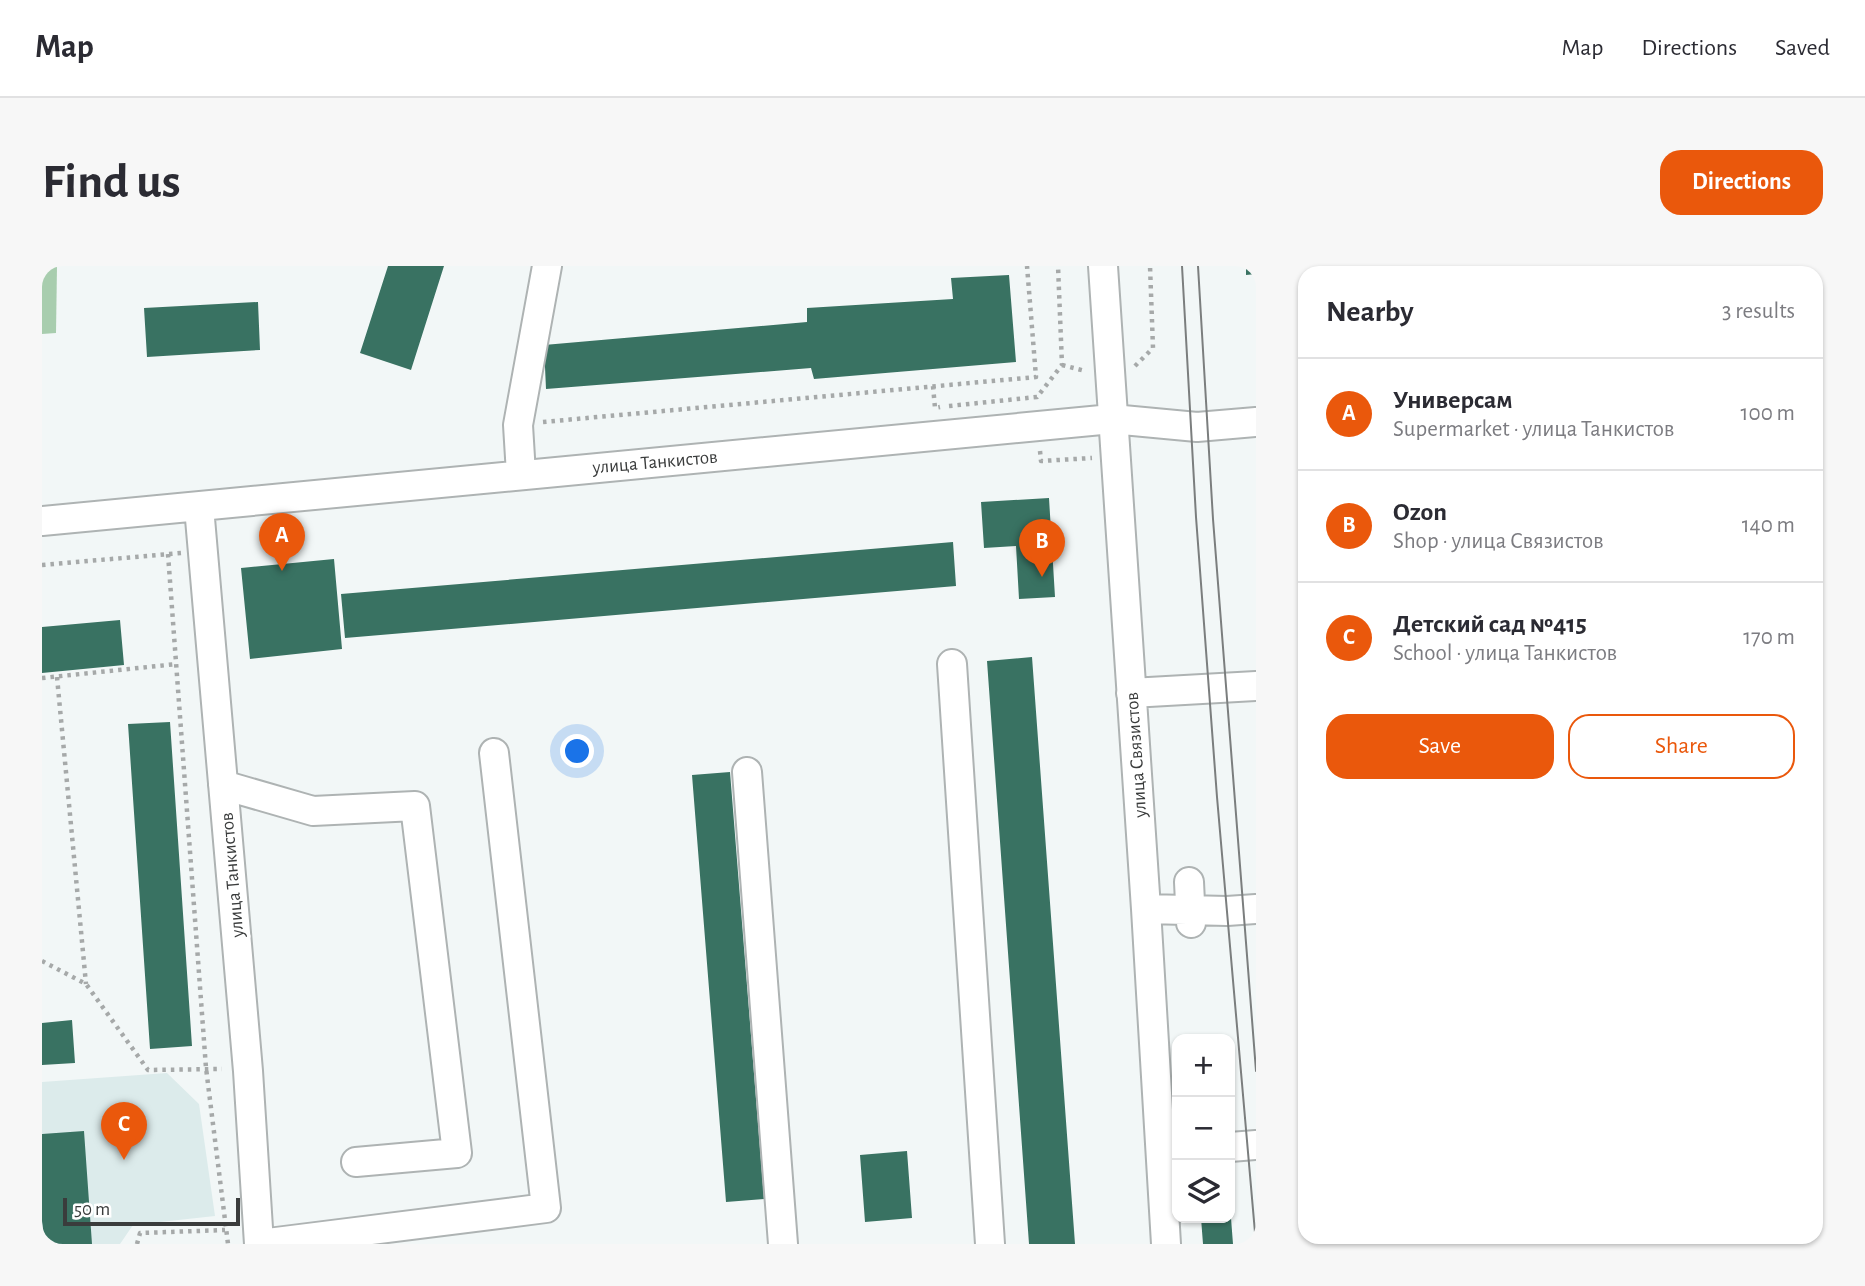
<!DOCTYPE html>
<meta charset="utf-8">
<style>
:root{--surface:#fff;--page:#f7f7f7;--text:#2b2b33;--muted:#7c7c81;--line:#e1e1e2;--accent:#ea580c}
body{margin:0;font-family:"Alegreya Sans",sans-serif;background:var(--page);color:var(--text)}
.controls{position:absolute;right:21px;bottom:21px;display:grid;overflow:hidden;border-radius:14px;box-shadow:0 2px 5px #0004}
.controls button{width:63px;height:63px;display:grid;place-items:center;padding:0;border:0;border-bottom:2px solid var(--line);background:var(--surface);color:var(--text);font:35px sans-serif}
.scale{position:absolute;left:21px;bottom:18px;width:177px;box-sizing:border-box;padding-left:7px;border:4px solid #3a3c3c;border-top:0;font-size:19px;line-height:24px;white-space:nowrap;color:#3a3c3c;-webkit-text-stroke:5px #fff;paint-order:stroke}
.you{position:absolute;left:536px;top:486px;width:24px;height:24px;margin:-18px;border:5px solid #fff;border-radius:50%;background:#1a73e8;box-shadow:0 0 0 10px #1a73e833}
.badge{display:grid;place-items:center;width:46px;height:46px;border-radius:50%;background:var(--accent);color:#fff;font-size:23px;font-weight:700}
.pin{position:absolute;translate:-50% -58px;filter:drop-shadow(0 2px 4px #0008)}
.pin::after{content:'';position:absolute;top:37px;width:24px;height:21px;background:inherit;clip-path:polygon(0 0,100% 0,50% 100%)}
.list{margin:0;padding:0;list-style:none}
h2{display:flex;justify-content:space-between;align-items:center;height:91px;margin:0;padding:0 28px;font-size:30px}
h2 small{font-size:23px;font-weight:400;color:var(--muted)}
.list li{display:grid;grid-template-columns:46px 1fr auto;gap:21px;align-items:center;box-sizing:border-box;height:112px;padding:0 28px;border-top:2px solid var(--line)}
.list b{display:block;font-size:26px;white-space:nowrap}
.list p{margin:0;font-size:23px;white-space:nowrap;color:var(--muted)}
.list em{font-size:23px;font-style:normal;color:var(--muted)}
.actions{display:flex;gap:14px;padding:21px 28px}
.actions a{flex:1;padding:16px 0;border:2px solid var(--accent);border-radius:21px;text-align:center;font-size:24px;color:var(--accent)}
.actions .main{background:var(--accent);color:#fff}
.icon{flex:none;width:38px;height:38px;fill:none;stroke:currentColor;stroke-width:2;stroke-linecap:round;stroke-linejoin:round}
.map{position:relative;flex:none;width:1214px;height:978px;overflow:hidden;border-radius:21px}
header{display:flex;align-items:center;gap:42px;box-sizing:border-box;height:98px;padding:0 35px;background:var(--surface);border-bottom:2px solid var(--line)}
header strong{font-size:33px}
nav{display:flex;gap:38px;margin-inline-start:auto;font-size:24px}
.intro{display:flex;align-items:center;justify-content:space-between;box-sizing:border-box;height:168px;padding:0 42px}
h1{margin:0;font-size:49px}
.button{padding:18px 32px;border-radius:21px;background:var(--accent);color:#fff;font-size:24px;font-weight:700}
main{display:flex;gap:42px;padding:0 42px}
aside{flex:1;background:var(--surface);border-radius:21px;box-shadow:0 2px 5px #0004}
.map>svg:first-child{display:block}
.built{fill:#dcebeb}
.green{fill:#a8cdae}
.building{fill:#397262}
.lines{fill:none;stroke-linecap:round;stroke-linejoin:round}
.minor-casing{stroke:#aeb3b3;stroke-width:32}
.path{stroke:#a6a9a9;stroke-width:4.5;stroke-dasharray:3.5 5;stroke-linecap:butt}
.minor{stroke:#fff;stroke-width:28}
.tram{stroke:#7b7e7e;stroke-width:2}
.labels{text-anchor:middle;stroke-width:7;stroke-linejoin:round;paint-order:stroke}
.street-label{font-size:19px;fill:#3a3c3c;stroke:#fff}
</style>
<header>
<strong>Map</strong>
<nav><a>Map</a><a>Directions</a><a>Saved</a></nav>
</header>
<div class="intro"><h1>Find us</h1><a class="button">Directions</a></div>
<main>
<div class="map">
<svg width="1214" height="978" viewBox="0 0 1214 978">
<rect width="100%" height="100%" fill="#f2f7f7"/>
<path class="built" d="M125 807 157 838 173 950 91 959 78 978H0V816Z"/>
<path class="green" d="M0 0H15L14 67 0 68Z"/>
<path class="building" d="M346 0H402L369 104 318 87Z
M1204 0H1214V8L1204 9Z
M967 9 974 96 772 113 769 102 504 123 502 79 765 56V42L911 33 909 12Z
M216 36 218 84 105 91 102 42Z
M1007 232 1013 331 977 333 974 280 942 282 939 236Z
M911 276 914 320 303 372 299 328Z
M292 293 300 383 208 393 199 302Z
M78 354 82 399 0 407V361Z
M990 391 1033 978H987L945 395Z
M128 456 150 780 108 783 86 458Z
M688 506 722 933 684 936 650 509Z
M30 754 33 797 0 799V757Z
M42 865 50 978H3L0 955V868Z
M865 885 870 952 823 956 818 889Z
M1159 952H1189L1191 978H1161Z"/>
<g class="lines">
<g class="minor-casing">
<path id="minor" d="M1061 0 1104 643 1124 978
M479 208 476 159 505 0
M157 241 206 805 217 978
M0 255 1070 153 1155 161 1214 156
M910 398 948 978
M1089 427 1214 420
M705 506 741 978
M181 519 271 545 373 540 415 887 314 896
M1147 616 1149 657
M1104 643 1185 645 1214 643
M1188 881 1214 879
M218 978 504 942 452 487"/>
</g>
<path class="path" d="M1020 99 1043 105
M1093 100 1111 82 1108 0
M891 120 893 142 898 141
M907 140 995 131 1020 99 1016 0
M501 156 994 111 985 0
M998 185 999 195 1050 192
M126 288 164 802 186 978
M0 299 139 287
M15 411 44 718
M0 412 135 398
M0 695 44 718 106 804 180 803
M95 978 98 967 183 964"/>
<use href="#minor" class="minor"/>
<path class="tram" d="M1140 0 1154 251 1175 531 1214 978
M1156 0 1171 253 1214 805"/>
</g>
<g class="labels">
<g class="street-label">
<text transform="translate(613 195) rotate(-5)" y="7">улица Танкистов</text>
<text transform="translate(1093 489) rotate(-94)" y="7">улица Связистов</text>
<text transform="translate(189 609) rotate(-95)" y="7">улица Танкистов</text>
</g>
</g>
</svg>
<div class="controls">
<button>+</button>
<button>−</button>
<button><svg class="icon" aria-label="layers" viewBox="0 0 24 24"><path d="M12 4l9 5-9 5-9-5zM3 14l9 5 9-5"/></svg></button>
</div>
<div class="scale">50 m</div>
<div class="you"></div>
<div class="pin badge" style="left:240px;top:305px">A</div>
<div class="pin badge" style="left:1000px;top:311px">B</div>
<div class="pin badge" style="left:82px;top:894px">C</div>
</div>
<aside>
<h2>Nearby<small>3 results</small></h2>
<ul class="list">
<li><span class="badge">A</span><div><b>Универсам</b><p>Supermarket · улица Танкистов</p></div><em>100 m</em></li>
<li><span class="badge">B</span><div><b>Ozon</b><p>Shop · улица Связистов</p></div><em>140 m</em></li>
<li><span class="badge">C</span><div><b>Детский сад №415</b><p>School · улица Танкистов</p></div><em>170 m</em></li>
</ul>
<div class="actions"><a class="main">Save</a><a>Share</a></div>
</aside>
</main>
